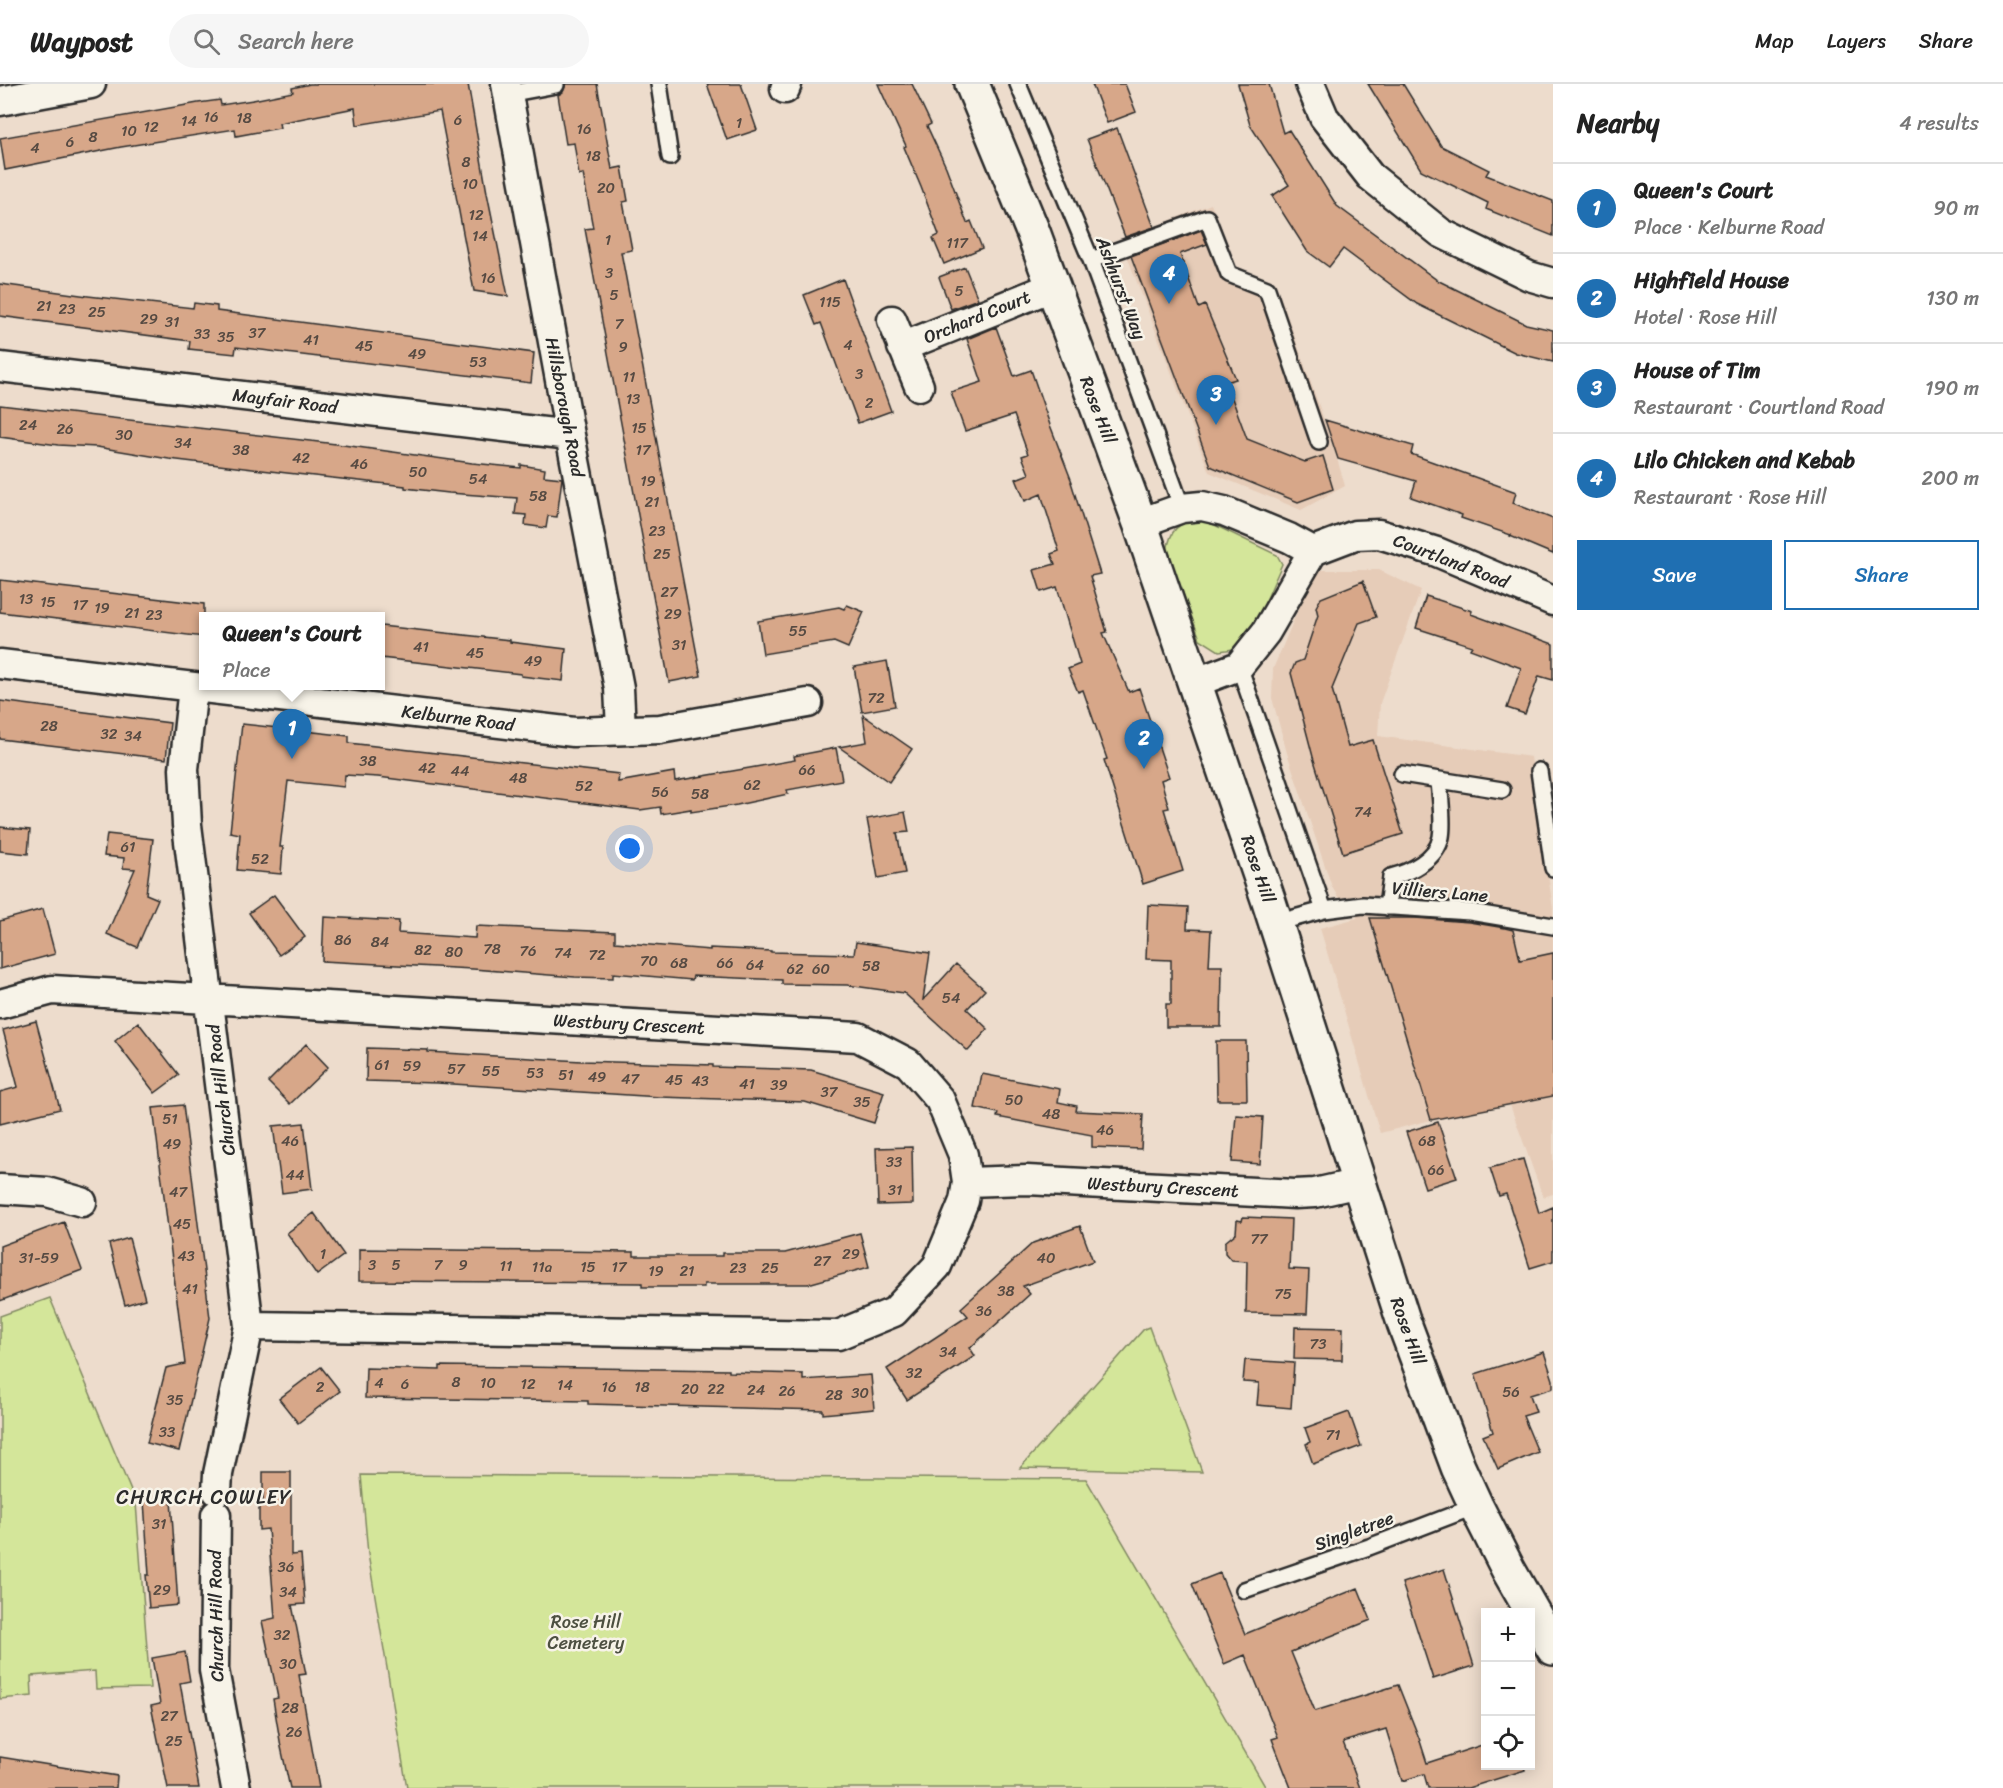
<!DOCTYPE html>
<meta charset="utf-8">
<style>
:root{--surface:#fff;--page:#f6f6f6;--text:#222;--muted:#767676;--line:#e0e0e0;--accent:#1f6fb2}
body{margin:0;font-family:Sriracha,sans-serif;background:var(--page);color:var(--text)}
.controls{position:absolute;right:18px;bottom:18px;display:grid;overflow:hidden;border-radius:0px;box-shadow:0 3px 15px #0003}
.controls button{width:54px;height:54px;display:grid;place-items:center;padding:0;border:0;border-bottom:2px solid var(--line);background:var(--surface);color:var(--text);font:30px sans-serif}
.you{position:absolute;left:630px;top:765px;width:21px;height:21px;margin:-15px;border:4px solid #fff;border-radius:50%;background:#1a73e8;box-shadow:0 0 0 9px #1a73e833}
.badge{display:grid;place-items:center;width:39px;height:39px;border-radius:50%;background:var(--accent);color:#fff;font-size:20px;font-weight:700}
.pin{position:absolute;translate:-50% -50px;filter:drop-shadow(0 2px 3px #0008)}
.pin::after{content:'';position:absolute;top:32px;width:21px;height:18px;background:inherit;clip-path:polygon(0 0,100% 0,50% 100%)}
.popup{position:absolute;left:199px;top:528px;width:186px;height:78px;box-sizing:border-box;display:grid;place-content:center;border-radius:0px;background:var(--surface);filter:drop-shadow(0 2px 4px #0005);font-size:20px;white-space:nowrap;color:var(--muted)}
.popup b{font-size:22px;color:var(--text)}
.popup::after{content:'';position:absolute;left:50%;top:100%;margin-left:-12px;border:12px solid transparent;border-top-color:var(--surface)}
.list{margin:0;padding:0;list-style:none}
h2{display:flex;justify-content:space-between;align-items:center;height:78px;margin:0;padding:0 24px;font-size:26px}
h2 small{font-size:20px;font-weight:400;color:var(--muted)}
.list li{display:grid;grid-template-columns:39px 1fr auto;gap:18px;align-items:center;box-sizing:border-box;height:90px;padding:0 24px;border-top:2px solid var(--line)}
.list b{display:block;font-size:22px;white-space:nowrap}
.list p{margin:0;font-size:20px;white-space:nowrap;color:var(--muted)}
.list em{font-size:20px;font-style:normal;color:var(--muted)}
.actions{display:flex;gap:12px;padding:18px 24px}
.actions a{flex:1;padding:14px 0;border:2px solid var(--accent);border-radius:0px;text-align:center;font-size:21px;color:var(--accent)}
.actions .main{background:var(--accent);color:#fff}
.icon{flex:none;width:33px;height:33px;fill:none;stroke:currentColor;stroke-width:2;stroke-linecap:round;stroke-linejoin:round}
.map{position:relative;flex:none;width:1553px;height:1704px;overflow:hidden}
header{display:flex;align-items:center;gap:36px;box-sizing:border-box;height:84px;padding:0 30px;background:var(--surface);border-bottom:2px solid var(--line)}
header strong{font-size:28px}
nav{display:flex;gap:33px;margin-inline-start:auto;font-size:21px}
.search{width:420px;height:54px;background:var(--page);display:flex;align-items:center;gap:15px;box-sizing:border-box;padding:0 21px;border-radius:33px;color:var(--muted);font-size:22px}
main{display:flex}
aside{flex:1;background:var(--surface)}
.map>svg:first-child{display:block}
.built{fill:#e6ccb8}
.green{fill:#d4e69a;stroke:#808862;stroke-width:1.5}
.building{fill:#d7a789;stroke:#2b2b2b;stroke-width:1.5}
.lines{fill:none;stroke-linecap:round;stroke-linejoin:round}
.service-casing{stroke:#2b2b2b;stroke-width:20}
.minor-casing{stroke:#2b2b2b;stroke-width:33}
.primary-casing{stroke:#2b2b2b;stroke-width:38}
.service{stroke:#f7f3e8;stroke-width:15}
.minor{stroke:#f7f3e8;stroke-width:28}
.primary{stroke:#f7f3e8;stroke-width:33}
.labels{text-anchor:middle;stroke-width:5;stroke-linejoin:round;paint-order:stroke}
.number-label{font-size:15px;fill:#564a42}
.street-label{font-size:18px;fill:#2b2b2b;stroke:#f7f3e8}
.park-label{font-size:18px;fill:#4d5041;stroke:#f7f3e8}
.neighbourhood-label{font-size:20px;letter-spacing:1.5px;fill:#2b2b2b;stroke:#f7f3e8}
</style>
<header>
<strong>Waypost</strong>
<div class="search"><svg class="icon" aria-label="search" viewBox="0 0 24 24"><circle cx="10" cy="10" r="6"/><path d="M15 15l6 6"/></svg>Search here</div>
<nav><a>Map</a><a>Layers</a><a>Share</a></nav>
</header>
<main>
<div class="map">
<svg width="1553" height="1704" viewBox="0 0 1553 1704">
<rect width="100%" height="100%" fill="#eddccc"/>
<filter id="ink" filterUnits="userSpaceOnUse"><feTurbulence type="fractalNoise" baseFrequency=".0167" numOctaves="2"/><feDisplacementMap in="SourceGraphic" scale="12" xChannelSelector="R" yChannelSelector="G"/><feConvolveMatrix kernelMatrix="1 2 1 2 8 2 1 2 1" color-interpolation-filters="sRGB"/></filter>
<g filter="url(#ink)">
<path class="built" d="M1211 120 1238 188 1260 196 1279 209 1334 364 1345 402 1301 426 1209 388 1121 156Z
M1315 486H1379L1421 506 1380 619 1378 652 1531 673 1553 825V1110L1543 1113 1510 1021 1431 1036 1380 1049 1320 844 1357 834 1355 816 1341 818 1332 803 1287 669 1272 614 1273 585Z"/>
<path class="green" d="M1198 433 1277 471 1282 480 1250 553 1234 565 1219 567 1200 555 1167 467C1171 444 1177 441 1198 433Z
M50 1214 136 1419 150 1604 96 1605 95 1587 31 1592 32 1612 0 1615V1232Z
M1149 1243 1202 1388 1020 1384 1144 1245Z
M361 1391 1086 1395 1266 1704H407L368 1470Z"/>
<path class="building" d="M310 0H468L487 109 508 212 474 207 440 27 357 41 355 24 279 39 280 44 236 52 235 45 121 63 5 86 0 54 198 19 220 16 221 21 253 16 293 8 292 4Z
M566 0H597L612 85 622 83 628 117 623 118 632 166 621 168 701 592 669 598 585 145 593 144 583 90 579 91 574 59 566 60 558 11 563 8Z
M707 0H741L757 46 727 56Z
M878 0H912L931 40 927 42 946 83 967 139 971 137 982 164 944 180 933 154 939 151 921 103 904 63 906 62Z
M1092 0H1125L1136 28 1107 39Z
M1238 0H1269L1283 49 1289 46 1337 122 1437 196 1526 240 1553 246V278L1516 269 1417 220 1343 165 1329 183 1307 167 1272 112 1289 101 1250 41Z
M1368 0H1403L1441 62 1489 86 1486 91 1553 117V152L1486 125 1488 119 1421 86Z
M1117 44 1154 143 1125 153 1087 55Z
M1201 146 1207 160 1180 170 1199 224 1205 221 1236 295 1226 298 1247 355 1305 378 1323 372 1333 405 1298 418 1210 382 1131 172Z
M965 183 978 215 951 225 939 193Z
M843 195 891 327 858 339 821 239 816 241 804 211Z
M0 200 88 212 193 224 194 219 217 222V227L534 269 531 299 236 263 235 270 189 265 190 257 0 232Z
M996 243 1014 292 1031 286 1050 341 1072 398H1071L1100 490 1090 492 1107 548 1103 549 1129 608 1139 604 1169 693 1161 696 1169 724 1164 725 1183 787 1143 800 1104 676 1107 675 1083 606 1078 608 1068 585 1080 580 1057 503 1041 508 1034 486 1055 480 1051 470 1059 467 1041 410 1025 417 1016 395 1029 390 1022 372 1028 370 1014 331 965 347 951 308 982 298 967 255Z
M0 321 336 360 472 379 521 384V381L545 385 544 392 562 394 557 433 548 432 546 444 525 441 526 431 515 430 517 414 449 409 405 404V402L287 389 169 375 97 363 58 361 0 353Z
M1325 336 1413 362 1411 370 1516 408 1513 419 1553 435V470L1510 452 1511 451 1461 434 1462 431 1411 413 1416 397 1338 375Z
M0 496 204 520V553L0 528Z
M1363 497 1376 533 1359 539 1332 605 1348 663 1373 656 1403 750 1343 769 1313 673 1291 589 1295 579 1303 576 1318 531 1316 523 1321 514Z
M1426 512 1472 527 1471 530 1553 560V596L1539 592 1525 630 1507 624 1521 584 1470 565 1472 562 1416 544Z
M847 521 864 528 848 564 834 558 763 570 758 537 839 523 844 525Z
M381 542 510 556V558L566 565 563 597 521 592V590L381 574Z
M887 577 895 622 862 628 854 583Z
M0 617 170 639 166 675 0 655Z
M863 631 912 665 889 698 839 663 867 658Z
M242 640 349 652V659L619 690 618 698 674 688 675 697 795 676 794 672 836 664 842 696 787 706 788 710 737 721 691 728V725L661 730 660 723 640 726 378 693 345 691 344 703 288 697 280 763H283L281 790 237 786 240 750 230 748Z
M905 728 909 748 897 749 905 789 878 794 867 735Z
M0 743 30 746 28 770 0 767Z
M107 750 153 755 146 810 158 815 137 863 107 850 135 785 123 784 124 774 104 772Z
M274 811 305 853 279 871 249 829Z
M1148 821 1188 823 1187 845 1211 846 1209 882H1222L1221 943H1166V920H1171V876L1146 875Z
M43 825 55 870 0 885V837Z
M324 833 399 837 398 849 475 854 476 842 615 848V858L710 866V864L771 867V868L854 870 856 858 930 869 923 916 956 880 985 906 967 925 988 945 968 967 904 909 847 901 782 900V896L693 892 692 896 613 889V894L575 893 473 885 322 877Z
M1370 834H1415L1469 838 1505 844 1513 846 1520 876 1553 869V1012L1431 1036Z
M36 937 60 1025 0 1040V1008L18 1003 3 946Z
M138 938 179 991 155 1009 115 957Z
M1216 957H1246L1247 1016H1217Z
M306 960 328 983 290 1020 268 998Z
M367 964 428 966V968L581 977 713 981V983L811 986 884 1008 874 1039 805 1018 660 1013 437 999 366 997Z
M982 990 1060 1005 1058 1018 1077 1022 1076 1027 1143 1030 1141 1065 1092 1063V1051L997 1033 998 1029 975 1024Z
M183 1021 210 1234 179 1367 147 1359 166 1284 185 1280 153 1024Z
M1236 1031 1263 1033 1260 1080 1232 1078Z
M1438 1038 1457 1094 1425 1104 1406 1048Z
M304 1039 312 1105 282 1109 273 1042Z
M912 1063 913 1120 878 1121 876 1064Z
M1523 1075 1539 1129 1553 1123V1177L1530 1184 1506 1110 1499 1112 1490 1084Z
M314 1129 344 1171 317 1191 287 1149Z
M1243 1133 1291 1135 1289 1185 1309 1186 1307 1230 1246 1229 1247 1177 1231 1176 1225 1169V1158L1236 1149 1237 1136 1242 1137Z
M64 1138 82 1186 0 1217V1162Z
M1080 1142 1093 1177 1023 1202 1030 1210 970 1264 975 1272 907 1316 887 1285 968 1232 961 1224 1033 1159Z
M860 1149 869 1183 808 1200H704V1203H642V1199L359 1197V1165L634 1168V1172H722V1169H785Z
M129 1154 145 1215 125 1221 109 1160Z
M1295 1243 1343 1244 1342 1276 1294 1275Z
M1544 1268 1553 1296V1304L1530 1311 1536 1328 1523 1332 1538 1368 1498 1385 1483 1352 1493 1348 1475 1290Z
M1245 1276 1294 1279 1291 1324 1257 1321 1259 1299 1243 1298Z
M440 1282 729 1286V1288L803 1290V1296L871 1291 874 1325 823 1330V1326L588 1320V1317L365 1314 366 1284 440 1286Z
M321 1283 340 1307 298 1339 279 1315Z
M1349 1328 1361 1362 1313 1380 1306 1360 1310 1358 1305 1344Z
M263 1388H291V1471L301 1470 305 1520 292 1521 306 1590 299 1591 319 1704H290L281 1663 273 1615 278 1614 262 1537 275 1534 268 1445 259 1446V1422H263Z
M171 1416 178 1521 149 1524 146 1491H149L144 1417Z
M1444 1485 1474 1582 1433 1595 1402 1499Z
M1220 1489 1245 1550 1358 1504 1371 1536 1291 1568 1315 1627 1398 1601 1419 1654 1427 1679 1485 1660V1682H1524L1525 1686 1468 1704H1428L1424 1690 1402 1697 1386 1645 1343 1658 1360 1704H1291L1272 1655 1278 1653 1245 1571 1224 1580 1192 1500Z
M185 1568 190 1597 180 1599 199 1704H168L151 1622 160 1620 152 1574Z
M0 1673 117 1692 116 1704H0Z"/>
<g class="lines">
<g class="service-casing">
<path id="service" d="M659 0 670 73
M1018 0 1091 176 1182 424
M508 10 556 1
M1091 176 1207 134 1229 190 1267 205 1319 358
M1239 582 1324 826 1276 839
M1539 687 1553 784
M1402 690 1502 706
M1387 823 1391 793C1410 788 1437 775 1441 753 1444 736 1440 714 1439 696
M1324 826 1363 821 1470 828 1553 842
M1244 1506 1369 1463 1476 1422"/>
</g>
<g class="minor-casing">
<path id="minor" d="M506 0 570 351 619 604 621 646
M1310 0 1324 33 1370 92 1441 149 1529 192 1553 199
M785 5 787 0
M0 17 91 0
M892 236 919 302
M902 263 1052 203
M0 283 570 351
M1140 439 1182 424 1202 422 1224 427 1289 454 1313 467 1266 548 1239 582 1194 599
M1313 467 1355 451 1379 450 1437 468 1553 517
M0 580 574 648 660 645 808 619
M193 603 184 685 187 741 249 1242 218 1390 217 1407
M0 920 52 906 858 953 908 979 940 1016 963 1071 967 1098 964 1117 937 1182 894 1228 838 1251 249 1242
M967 1098 1027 1096 1295 1110 1315 1109 1359 1099
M0 1105 47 1108 82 1118
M216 1431 214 1586 236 1704"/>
</g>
<g class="primary-casing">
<path id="primary" d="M972 0 1033 148 1140 439 1268 815 1404 1239 1458 1383 1476 1422 1509 1487 1553 1564"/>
</g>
<use href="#service" class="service"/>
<use href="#minor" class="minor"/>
<use href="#primary" class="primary"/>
</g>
</g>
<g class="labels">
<g class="number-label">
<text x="211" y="38">16</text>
<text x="244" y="39">18</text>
<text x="458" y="41">6</text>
<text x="189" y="42">14</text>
<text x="739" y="44">1</text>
<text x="151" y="48">12</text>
<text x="584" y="50">16</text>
<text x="129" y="52">10</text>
<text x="93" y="58">8</text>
<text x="70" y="63">6</text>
<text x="35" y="69">4</text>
<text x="593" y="77">18</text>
<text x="466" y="83">8</text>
<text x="470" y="105">10</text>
<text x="606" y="109">20</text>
<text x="476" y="136">12</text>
<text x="480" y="157">14</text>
<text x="608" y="161">1</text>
<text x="957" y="164">117</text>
<text x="609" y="194">3</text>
<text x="488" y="199">16</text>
<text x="959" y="212">5</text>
<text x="614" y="216">5</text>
<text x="830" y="223">115</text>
<text x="44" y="227">21</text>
<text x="67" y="230">23</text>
<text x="97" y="233">25</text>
<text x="149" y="240">29</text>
<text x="172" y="243">31</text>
<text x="619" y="245">7</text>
<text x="257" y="254">37</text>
<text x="202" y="255">33</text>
<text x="226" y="258">35</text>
<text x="311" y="261">41</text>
<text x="848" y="266">4</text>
<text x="364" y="267">45</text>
<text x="623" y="268">9</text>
<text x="417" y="275">49</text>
<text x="478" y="283">53</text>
<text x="859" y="295">3</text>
<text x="629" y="298">11</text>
<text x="633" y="320">13</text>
<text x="869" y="324">2</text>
<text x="28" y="346">24</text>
<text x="639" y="349">15</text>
<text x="65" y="350">26</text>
<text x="124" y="356">30</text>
<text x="183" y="364">34</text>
<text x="241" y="371">38</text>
<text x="643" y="371">17</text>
<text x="301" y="379">42</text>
<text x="359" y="385">46</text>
<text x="418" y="393">50</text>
<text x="478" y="400">54</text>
<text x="648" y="402">19</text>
<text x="538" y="417">58</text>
<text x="652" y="423">21</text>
<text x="657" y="452">23</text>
<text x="662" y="475">25</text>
<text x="669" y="513">27</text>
<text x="26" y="520">13</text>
<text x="48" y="523">15</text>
<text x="80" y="526">17</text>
<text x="102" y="529">19</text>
<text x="132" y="534">21</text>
<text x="673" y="535">29</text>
<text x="154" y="536">23</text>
<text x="798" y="552">55</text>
<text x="679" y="566">31</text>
<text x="421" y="568">41</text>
<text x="475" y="574">45</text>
<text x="533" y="582">49</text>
<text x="876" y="619">72</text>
<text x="49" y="647">28</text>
<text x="109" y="655">32</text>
<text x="133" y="657">34</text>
<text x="368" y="682">38</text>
<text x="427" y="689">42</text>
<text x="807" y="691">66</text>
<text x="460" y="692">44</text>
<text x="518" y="699">48</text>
<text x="752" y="706">62</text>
<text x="584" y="707">52</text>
<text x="660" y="713">56</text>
<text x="700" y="715">58</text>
<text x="1363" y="733">74</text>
<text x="128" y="768">61</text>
<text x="260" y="780">52</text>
<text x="343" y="861">86</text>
<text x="380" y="863">84</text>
<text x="492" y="870">78</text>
<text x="423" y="871">82</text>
<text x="528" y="872">76</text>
<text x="454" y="873">80</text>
<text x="563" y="874">74</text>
<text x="597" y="876">72</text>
<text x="649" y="882">70</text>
<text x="679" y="884">68</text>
<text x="725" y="884">66</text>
<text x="755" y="886">64</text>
<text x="871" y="887">58</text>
<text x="795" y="890">62</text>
<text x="821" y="890">60</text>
<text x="951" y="919">54</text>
<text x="382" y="986">61</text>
<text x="412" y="987">59</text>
<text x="456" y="990">57</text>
<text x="491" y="992">55</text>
<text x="535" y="994">53</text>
<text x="566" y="996">51</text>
<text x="597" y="998">49</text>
<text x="630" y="1000">47</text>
<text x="674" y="1001">45</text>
<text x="700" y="1002">43</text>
<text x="747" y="1005">41</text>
<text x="779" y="1006">39</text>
<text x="829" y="1013">37</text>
<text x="1014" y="1021">50</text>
<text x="862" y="1023">35</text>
<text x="1051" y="1035">48</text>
<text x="170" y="1040">51</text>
<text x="1105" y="1051">46</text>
<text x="290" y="1062">46</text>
<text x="1427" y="1062">68</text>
<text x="172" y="1065">49</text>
<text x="894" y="1083">33</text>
<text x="1436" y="1091">66</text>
<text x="295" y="1096">44</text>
<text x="895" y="1111">31</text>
<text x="178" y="1113">47</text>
<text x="182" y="1145">45</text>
<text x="1259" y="1160">77</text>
<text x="323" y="1175">1</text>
<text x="851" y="1175">29</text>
<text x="186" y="1177">43</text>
<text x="39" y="1179">31-59</text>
<text x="1046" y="1179">40</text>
<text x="822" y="1182">27</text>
<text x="372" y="1186">3</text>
<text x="396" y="1186">5</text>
<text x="438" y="1186">7</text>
<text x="463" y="1186">9</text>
<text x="506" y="1187">11</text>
<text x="542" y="1188">11a</text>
<text x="588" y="1188">15</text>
<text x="619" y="1188">17</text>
<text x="738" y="1189">23</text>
<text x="770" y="1189">25</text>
<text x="656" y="1192">19</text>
<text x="687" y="1192">21</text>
<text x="190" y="1210">41</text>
<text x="1006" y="1212">38</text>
<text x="1283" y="1215">75</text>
<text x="984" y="1232">36</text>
<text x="1318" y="1265">73</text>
<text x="948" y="1273">34</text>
<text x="914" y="1294">32</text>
<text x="456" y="1303">8</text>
<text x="379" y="1304">4</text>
<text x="488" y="1304">10</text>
<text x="405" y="1305">6</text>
<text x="528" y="1305">12</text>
<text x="565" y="1306">14</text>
<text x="320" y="1308">2</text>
<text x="609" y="1308">16</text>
<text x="642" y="1308">18</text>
<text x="690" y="1310">20</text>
<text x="716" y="1310">22</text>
<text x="756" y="1311">24</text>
<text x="787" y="1312">26</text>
<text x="1511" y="1313">56</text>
<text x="860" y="1314">30</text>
<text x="834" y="1316">28</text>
<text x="175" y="1321">35</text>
<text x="167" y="1353">33</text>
<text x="1333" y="1356">71</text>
<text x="159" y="1445">31</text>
<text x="286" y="1488">36</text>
<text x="162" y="1511">29</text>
<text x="288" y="1513">34</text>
<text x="282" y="1556">32</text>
<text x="288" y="1585">30</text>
<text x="290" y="1629">28</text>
<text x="169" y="1637">27</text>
<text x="294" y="1653">26</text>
<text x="174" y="1662">25</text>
</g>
<g class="street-label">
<text transform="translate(1121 204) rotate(69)" y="6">Ashhurst Way</text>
<text transform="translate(977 233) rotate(-22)" y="6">Orchard Court</text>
<text transform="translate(285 317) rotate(7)" y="6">Mayfair Road</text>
<text transform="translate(565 323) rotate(79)" y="6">Hillsborough Road</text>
<text transform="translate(1098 326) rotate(69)" y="6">Rose Hill</text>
<text transform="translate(1451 477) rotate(21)" y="6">Courtland Road</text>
<text transform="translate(458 634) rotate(7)" y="6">Kelburne Road</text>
<text transform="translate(1258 785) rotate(71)" y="6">Rose Hill</text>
<text transform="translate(1440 808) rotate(5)" y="6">Villiers Lane</text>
<text transform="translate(629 940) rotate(3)" y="6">Westbury Crescent</text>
<text transform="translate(221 1006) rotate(-97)" y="6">Church Hill Road</text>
<text transform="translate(1163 1103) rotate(3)" y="6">Westbury Crescent</text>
<text transform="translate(1408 1247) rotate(70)" y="6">Rose Hill</text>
<text transform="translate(1354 1447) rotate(-20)" y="6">Singletree</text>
<text transform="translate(216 1532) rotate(-91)" y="6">Church Hill Road</text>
</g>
<g class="park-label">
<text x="586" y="1544">Rose Hill<tspan x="586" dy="21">Cemetery</tspan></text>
</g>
<g class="neighbourhood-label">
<text x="204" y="1420">CHURCH COWLEY</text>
</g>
</g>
</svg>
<div class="controls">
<button>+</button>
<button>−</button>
<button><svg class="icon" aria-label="locate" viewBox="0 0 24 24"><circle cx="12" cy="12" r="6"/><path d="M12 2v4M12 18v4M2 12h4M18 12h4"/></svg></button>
</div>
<div class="you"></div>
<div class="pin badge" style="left:292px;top:675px">1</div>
<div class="popup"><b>Queen's Court</b>Place</div>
<div class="pin badge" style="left:1144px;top:685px">2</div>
<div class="pin badge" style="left:1216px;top:341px">3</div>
<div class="pin badge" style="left:1169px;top:220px">4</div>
</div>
<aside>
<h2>Nearby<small>4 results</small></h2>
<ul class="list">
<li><span class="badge">1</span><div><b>Queen's Court</b><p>Place · Kelburne Road</p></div><em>90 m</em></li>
<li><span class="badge">2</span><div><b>Highfield House</b><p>Hotel · Rose Hill</p></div><em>130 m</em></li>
<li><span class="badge">3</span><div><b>House of Tim</b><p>Restaurant · Courtland Road</p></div><em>190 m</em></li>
<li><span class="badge">4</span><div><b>Lilo Chicken and Kebab</b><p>Restaurant · Rose Hill</p></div><em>200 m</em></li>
</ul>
<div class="actions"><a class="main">Save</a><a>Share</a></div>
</aside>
</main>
